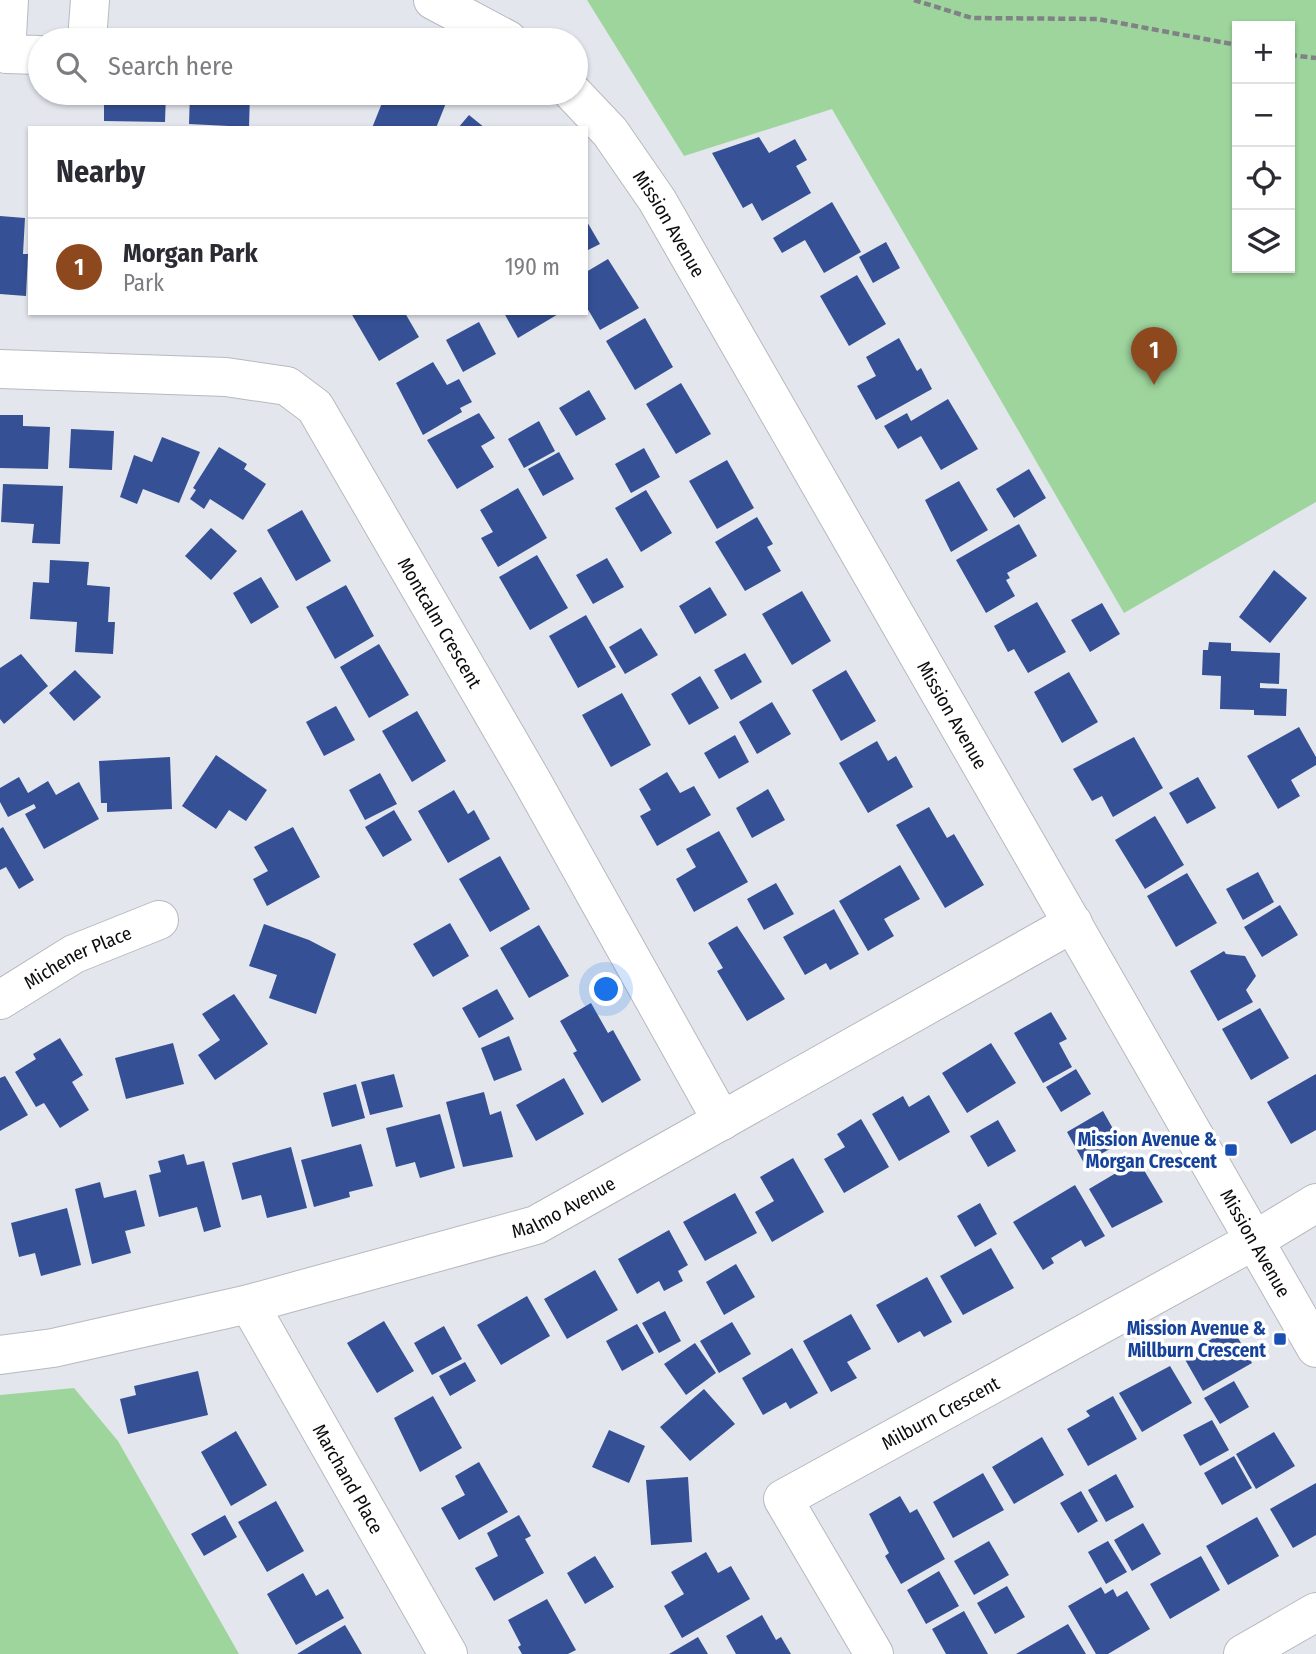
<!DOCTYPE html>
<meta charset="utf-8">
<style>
:root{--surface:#fff;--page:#f7f7f7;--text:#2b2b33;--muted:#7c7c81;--line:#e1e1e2;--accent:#8d481e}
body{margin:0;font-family:"Fira Sans Condensed",sans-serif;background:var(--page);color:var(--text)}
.controls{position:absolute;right:21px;top:21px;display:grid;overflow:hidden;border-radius:0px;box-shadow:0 2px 5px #0004}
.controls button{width:63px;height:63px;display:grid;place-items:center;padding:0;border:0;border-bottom:2px solid var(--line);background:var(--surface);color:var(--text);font:35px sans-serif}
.you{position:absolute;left:607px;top:990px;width:24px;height:24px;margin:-18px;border:5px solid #fff;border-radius:50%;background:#1a73e8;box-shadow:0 0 0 10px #1a73e833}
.badge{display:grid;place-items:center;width:46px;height:46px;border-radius:50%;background:var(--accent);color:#fff;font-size:23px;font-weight:700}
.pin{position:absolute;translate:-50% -58px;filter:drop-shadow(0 2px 4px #0008)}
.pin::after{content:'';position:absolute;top:37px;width:24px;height:21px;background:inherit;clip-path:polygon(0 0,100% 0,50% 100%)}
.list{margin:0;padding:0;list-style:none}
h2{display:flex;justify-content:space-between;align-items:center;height:91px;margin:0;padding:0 28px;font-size:30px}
h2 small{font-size:23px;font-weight:400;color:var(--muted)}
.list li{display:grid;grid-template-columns:46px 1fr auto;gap:21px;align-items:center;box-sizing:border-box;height:98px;padding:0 28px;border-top:2px solid var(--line)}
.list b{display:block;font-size:26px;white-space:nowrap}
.list p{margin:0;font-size:23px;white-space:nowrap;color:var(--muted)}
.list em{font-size:23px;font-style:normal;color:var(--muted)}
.icon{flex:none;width:38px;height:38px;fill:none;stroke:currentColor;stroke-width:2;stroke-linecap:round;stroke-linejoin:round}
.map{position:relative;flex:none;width:1316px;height:1654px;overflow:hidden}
.search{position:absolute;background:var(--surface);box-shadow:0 2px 5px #0004;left:28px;top:28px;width:560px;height:77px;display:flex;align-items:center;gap:18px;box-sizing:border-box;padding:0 24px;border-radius:38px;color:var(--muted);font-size:26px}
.panel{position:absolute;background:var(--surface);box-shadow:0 2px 5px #0004;left:28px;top:126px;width:560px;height:189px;border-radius:0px}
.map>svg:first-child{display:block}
.green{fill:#9ed59d;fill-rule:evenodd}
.building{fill:#355094}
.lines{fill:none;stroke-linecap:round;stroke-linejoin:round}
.minor-casing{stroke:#b6b9bf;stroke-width:40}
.path{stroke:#808286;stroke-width:4.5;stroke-dasharray:7 3.5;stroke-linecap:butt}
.minor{stroke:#fff;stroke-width:38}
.transit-dot{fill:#1a4fb4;stroke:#fff;stroke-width:2.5}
.labels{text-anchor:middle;stroke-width:7;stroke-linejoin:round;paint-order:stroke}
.street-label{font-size:19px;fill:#0b0c0e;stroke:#fff}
.transit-label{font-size:19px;font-weight:bold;fill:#164399;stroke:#fff;text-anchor:end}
</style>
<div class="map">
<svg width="1316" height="1654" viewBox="0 0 1316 1654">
<rect width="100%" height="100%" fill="#e3e6ed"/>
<path class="green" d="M587 0H1316V502L1124 613 832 109 684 156ZM1290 26V268H1237V26Z
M74 1388 118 1441 239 1654H0V1395Z"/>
<path class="building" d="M104 93H166L165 122 104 121Z
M190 93H250L249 127 189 124Z
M386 93H421L446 103 436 128H372Z
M469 115 485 128H458Z
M759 137 769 153 795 139 807 160 796 166 811 193 762 221 752 203 743 208 712 153Z
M832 202 861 252 824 273 805 240 782 253 773 238Z
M0 216 25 218 23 254H28L26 296 0 294Z
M586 220 600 244 586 251Z
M886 242 900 268 873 283 859 257Z
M608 259 639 308 600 330 586 306V272Z
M857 275 886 324 849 346 820 296Z
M351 313H405L419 337 379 361Z
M504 313H560L518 338Z
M645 318 673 367 635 390 606 341Z
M479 322 496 354 463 372 446 340Z
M899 338 917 371 921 368 932 389 876 420 857 386 876 376 866 357Z
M433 362 447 385 459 379 472 402 460 408 462 412 423 435 396 383Z
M681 383 711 434 676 454 646 404Z
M589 390 606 419 576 436 559 408Z
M948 399 978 449 941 470 921 436 898 449 884 426 907 413 911 421Z
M479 413 495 438 481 446 494 467 457 489 427 440Z
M0 415H23V426L50 427 48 469 0 468Z
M539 421 555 451 524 468 508 439Z
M71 429 114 431 112 470 69 468Z
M162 437 200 452 179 503 143 489 137 504 120 497 134 455 152 462Z
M219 447 247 464 244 469 266 484 243 520 210 499 204 509 190 499 196 490 193 488Z
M644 448 660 477 631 493 615 464Z
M559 452 574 479 543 496 528 469Z
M727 460 754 508 717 529 689 481Z
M1029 469 1046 498 1014 518 996 489Z
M959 481 988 530 951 552 925 500Z
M3 484 63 486 60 544 32 543 34 524 1 522Z
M518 488 547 538 498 567 481 538 493 532 480 510Z
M646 490 672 533 641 552 615 508Z
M302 510 331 561 296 581 267 530Z
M757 517 773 544 767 547 781 571 745 591 715 542Z
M1019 524 1037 556 1007 573 1010 578 1006 580 1015 596 986 613 956 560Z
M211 528 237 551 211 580 185 556Z
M537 555 568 608 530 630 499 577Z
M607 558 624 587 593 604 576 575Z
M50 560 89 562 87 585 110 587 108 622H115L113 654 75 652 77 622 30 619 33 582 49 583Z
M1274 570 1307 598 1270 643 1239 617Z
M261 577 279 607 251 624 233 593Z
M346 585 374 636 335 659 306 607Z
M710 587 727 615 695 634 679 606Z
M802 591 831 641 792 665 762 614Z
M1037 602 1066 652 1028 673 1014 649 1008 652 994 626Z
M1102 603 1120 634 1090 652 1071 620Z
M586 615 616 667 578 688 549 636Z
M641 628 658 655 625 674 609 647Z
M1209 642 1231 643V651L1280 653 1279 684 1260 683V688L1287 689 1286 716 1254 715V710L1220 709 1221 676 1202 675 1203 650H1208Z
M379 644 409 695 369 718 340 667Z
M745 653 762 682 731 700 714 670Z
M21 654 48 686 4 724 0 719V668Z
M75 670 101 697 74 721 49 693Z
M846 670 876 721 841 741 812 690Z
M1069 672 1098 722 1062 743 1034 692Z
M700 676 719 708 689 725 671 694Z
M622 693 651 745 611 767 582 715Z
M772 702 791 734 757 754 739 722Z
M336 706 355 740 324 756 306 722Z
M417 711 446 761 412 782 382 731Z
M1299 727 1316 757V765L1291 780 1300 796 1278 809 1247 756Z
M735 735 749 762 719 779 704 753Z
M1134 737 1163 788 1113 817 1102 796 1092 801 1073 769Z
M877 741 888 761 896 756 913 787 868 813 839 763Z
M216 755 267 790 246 821 229 810 216 829 182 806Z
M170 757 172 809 107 812V803H101L99 761Z
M667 772 680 793 694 786 711 815 657 846 640 816 651 810 639 789Z
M380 773 397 804 365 820 349 790Z
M19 777 28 793 48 781 56 795 79 782 99 819 44 849 25 814 36 808 34 804 8 817 0 802V788Z
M1198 777 1216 808 1187 824 1169 793Z
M768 789 785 820 752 838 736 808Z
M454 790 468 814 474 810 490 839 448 863 418 811Z
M929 807 947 838 954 834 984 885 945 908 896 825Z
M394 810 412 840 383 857 365 827Z
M1155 816 1184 865 1145 889 1115 840Z
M3 827 34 880 19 889 6 867 0 870V829Z
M293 827 320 877 267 906 253 879 268 871 254 847Z
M719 831 748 882 694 912 676 879 696 867 686 849Z
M500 856 530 909 490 932 459 879Z
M900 865 920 899 884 919 894 936 868 951 839 901Z
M1258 872 1274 902 1243 920 1226 889Z
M1187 873 1217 923 1176 947 1147 896Z
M776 883 794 914 764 930 747 899Z
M1280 905 1298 935 1262 957 1244 927Z
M834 909 859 954 830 970 826 963 805 975 783 937Z
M450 923 469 956 433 977 413 944Z
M264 924 309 940 336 954 316 1014 269 998 277 975 249 966Z
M539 925 569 976 529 998 500 948Z
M737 926 785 999 747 1021 717 971 723 968 708 943Z
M1224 951 1226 954 1245 956 1256 976 1246 990 1253 1002 1218 1021 1190 971Z
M497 989 514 1019 479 1038 462 1008Z
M234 994 268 1044 215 1080 198 1055 220 1040 202 1014Z
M591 1003 608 1033 613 1030 641 1080 602 1103 573 1053 577 1051 560 1021Z
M1260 1008 1289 1058 1251 1080 1222 1029Z
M1051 1012 1067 1039 1059 1043 1072 1067 1043 1083 1014 1033Z
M509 1036 522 1070 494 1081 481 1048Z
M60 1038 83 1075 72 1082 89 1110 60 1128 44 1103 36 1107 15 1072 36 1059 33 1054Z
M173 1043 184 1084 126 1099 115 1058Z
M991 1043 1016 1083 967 1113 942 1073Z
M1076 1069 1091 1094 1061 1112 1046 1087Z
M394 1074 403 1107 370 1115 361 1082Z
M1316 1074V1130L1291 1144 1267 1102Z
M5 1076 28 1115 0 1131V1078Z
M564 1078 584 1114 536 1141 516 1105Z
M356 1084 365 1118 332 1127 323 1093Z
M484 1092 490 1115 501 1111 513 1157 463 1167 446 1102Z
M929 1095 950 1132 899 1161 872 1114 903 1096 909 1107Z
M1103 1111 1121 1143 1084 1163 1067 1132Z
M440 1114 455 1168 420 1178 415 1162 396 1167 386 1128Z
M861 1119 889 1167 844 1193 824 1159 845 1147 837 1134Z
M998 1120 1016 1151 988 1167 970 1136Z
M361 1144 373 1186 349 1192 350 1197 314 1207 301 1160Z
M291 1147 307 1208 267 1218 261 1195 242 1200 232 1163Z
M184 1154 187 1165 204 1161 221 1227 204 1232 197 1207 159 1217 149 1175 161 1172 158 1161Z
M793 1158 824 1212 772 1242 755 1212 774 1201 760 1177Z
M1138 1160 1163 1202 1112 1228 1089 1189Z
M100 1182 104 1198 136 1190 145 1226 125 1231 131 1253 92 1264 75 1189Z
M1075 1185 1105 1236 1085 1247 1081 1240 1051 1258 1054 1263 1043 1270 1013 1222Z
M735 1193 757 1233 705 1261 683 1222Z
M980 1203 997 1234 975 1247 957 1216Z
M67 1208 81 1265 41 1276 35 1253 19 1257 11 1223Z
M669 1230 688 1265 678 1271 683 1281 664 1291 659 1281 637 1294 618 1259Z
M991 1248 1014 1288 963 1315 940 1276Z
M736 1264 755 1297 724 1315 706 1282Z
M595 1270 618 1310 567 1339 544 1299Z
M927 1277 952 1322 924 1337 920 1331 898 1343 876 1305Z
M527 1296 550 1336 501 1365 477 1325Z
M665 1311 681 1341 659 1353 642 1323Z
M851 1314 871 1349 847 1362 857 1378 831 1392 803 1341Z
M384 1321 414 1371 377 1393 347 1343Z
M732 1322 751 1354 719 1373 700 1341Z
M637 1324 654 1353 622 1371 606 1341Z
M444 1326 462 1359 432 1375 414 1343Z
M1232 1327 1252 1363 1203 1391 1183 1356Z
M695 1343 716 1373 686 1395 664 1364Z
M792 1348 818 1393 790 1409 786 1402 763 1415 742 1378Z
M465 1362 476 1381 450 1396 439 1376Z
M1170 1366 1192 1403 1142 1432 1119 1393Z
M198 1371 208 1415 128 1434 120 1399 136 1395 134 1386Z
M1234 1381 1249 1407 1220 1424 1204 1398Z
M704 1389 735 1424 690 1461 660 1427Z
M433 1396 462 1448 420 1472 394 1418Z
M1113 1396 1137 1439 1088 1466 1067 1429 1090 1416 1086 1411Z
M1212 1420 1229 1450 1200 1466 1183 1435Z
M609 1430 645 1446 629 1483 592 1467Z
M236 1431 267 1485 231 1506 201 1452Z
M1274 1432 1295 1466 1256 1489 1236 1454Z
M1042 1437 1064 1475 1014 1504 992 1467Z
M1234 1456 1252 1488 1222 1505 1204 1473Z
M479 1462 508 1512 459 1540 441 1508 465 1495 455 1476Z
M983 1473 1004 1510 953 1538 933 1502Z
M1116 1474 1134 1507 1106 1522 1088 1490Z
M688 1477 692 1542 651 1545 646 1480Z
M1316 1483V1535L1293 1548 1270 1509Z
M1081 1491 1098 1521 1078 1533 1060 1503Z
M900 1496 910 1513 917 1509 945 1559 901 1584 885 1556 889 1553 869 1514Z
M276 1501 304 1551 267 1572 238 1522Z
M225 1515 237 1537 204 1556 191 1534Z
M519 1515 531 1536 525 1539 544 1573 494 1601 475 1568 498 1556 487 1533Z
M1257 1517 1279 1556 1228 1585 1206 1546Z
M1143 1523 1161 1554 1132 1571 1114 1540Z
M989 1541 1009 1575 974 1595 954 1561Z
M1108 1541 1127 1572 1106 1584 1088 1552Z
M706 1552 718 1573 731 1566 750 1599 682 1638 664 1606 684 1594 671 1572Z
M595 1556 614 1587 585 1604 567 1573Z
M1201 1556 1220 1590 1170 1619 1150 1584Z
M939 1571 959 1606 926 1624 907 1590Z
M303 1573 316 1596 328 1589 344 1618 296 1645 267 1594Z
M1007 1586 1025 1617 995 1634 977 1603Z
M1101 1587 1105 1594 1113 1589 1117 1597 1127 1591 1150 1629 1108 1654H1096L1068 1606Z
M547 1599 576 1650 568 1654H522L518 1647 521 1645 508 1620Z
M964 1611 988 1654H946L932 1629Z
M762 1615 776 1640 781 1637 791 1654H736L726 1636Z
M1068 1624 1086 1654H1016Z
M345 1625 362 1654H297Z
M698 1637 708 1654H669Z"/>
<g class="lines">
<g class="minor-casing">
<g id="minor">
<path d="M9 0 6 54 40 55"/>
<path d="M433 0 508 40"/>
<path d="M87 40 90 0"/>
<path id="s1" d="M573 93 610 132 657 200 1316 1348"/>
<path id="s2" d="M0 369 226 377 287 386 315 407 532 781 722 1121"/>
<path id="s3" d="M0 1000 74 954 159 920"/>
<path id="s4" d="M249 1304 448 1654"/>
<path id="s5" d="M0 1355 53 1348 249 1304 536 1225 1073 923"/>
<path id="s6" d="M874 1654 783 1499 1255 1240 1316 1203"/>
<path d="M1243 1654 1316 1612"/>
</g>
</g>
<path class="path" d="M914 0 972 18 1098 19 1237 45
M1290 55 1316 58"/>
<use href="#minor" class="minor"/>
</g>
<g class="transit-dot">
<rect x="1224" y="1143" width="14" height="14" rx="3.5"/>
<rect x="1273" y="1332" width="14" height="14" rx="3.5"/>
</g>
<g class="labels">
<g class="street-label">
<text dy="7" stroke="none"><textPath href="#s1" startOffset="163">Mission Avenue</textPath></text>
<text dy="7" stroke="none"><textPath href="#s2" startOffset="572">Montcalm Crescent</textPath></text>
<text dy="7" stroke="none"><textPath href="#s1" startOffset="730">Mission Avenue</textPath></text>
<text dy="7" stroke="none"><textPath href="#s3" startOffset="89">Michener Place</textPath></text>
<text dy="7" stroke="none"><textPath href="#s5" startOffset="584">Malmo Avenue</textPath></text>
<text dy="7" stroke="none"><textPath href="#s1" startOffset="1339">Mission Avenue</textPath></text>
<text dy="7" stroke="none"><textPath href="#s6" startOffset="359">Milburn Crescent</textPath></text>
<text dy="7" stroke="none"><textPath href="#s4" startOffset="201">Marchand Place</textPath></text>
</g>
<g class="transit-label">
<text x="1217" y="1146">Mission Avenue &amp;<tspan x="1217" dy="22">Morgan Crescent</tspan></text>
<text x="1266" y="1335">Mission Avenue &amp;<tspan x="1266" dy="22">Millburn Crescent</tspan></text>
</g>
</g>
</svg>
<div class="controls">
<button>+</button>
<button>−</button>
<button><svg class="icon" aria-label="locate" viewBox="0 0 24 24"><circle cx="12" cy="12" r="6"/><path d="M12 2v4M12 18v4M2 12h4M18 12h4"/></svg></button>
<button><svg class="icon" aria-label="layers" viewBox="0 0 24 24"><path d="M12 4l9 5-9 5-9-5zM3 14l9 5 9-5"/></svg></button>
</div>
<div class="you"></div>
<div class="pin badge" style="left:1154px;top:385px">1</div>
<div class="search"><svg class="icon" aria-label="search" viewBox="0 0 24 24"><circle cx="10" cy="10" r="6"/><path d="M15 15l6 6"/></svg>Search here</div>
<section class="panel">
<h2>Nearby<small></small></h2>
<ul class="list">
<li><span class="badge">1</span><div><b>Morgan Park</b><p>Park</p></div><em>190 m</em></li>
</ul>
</section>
</div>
